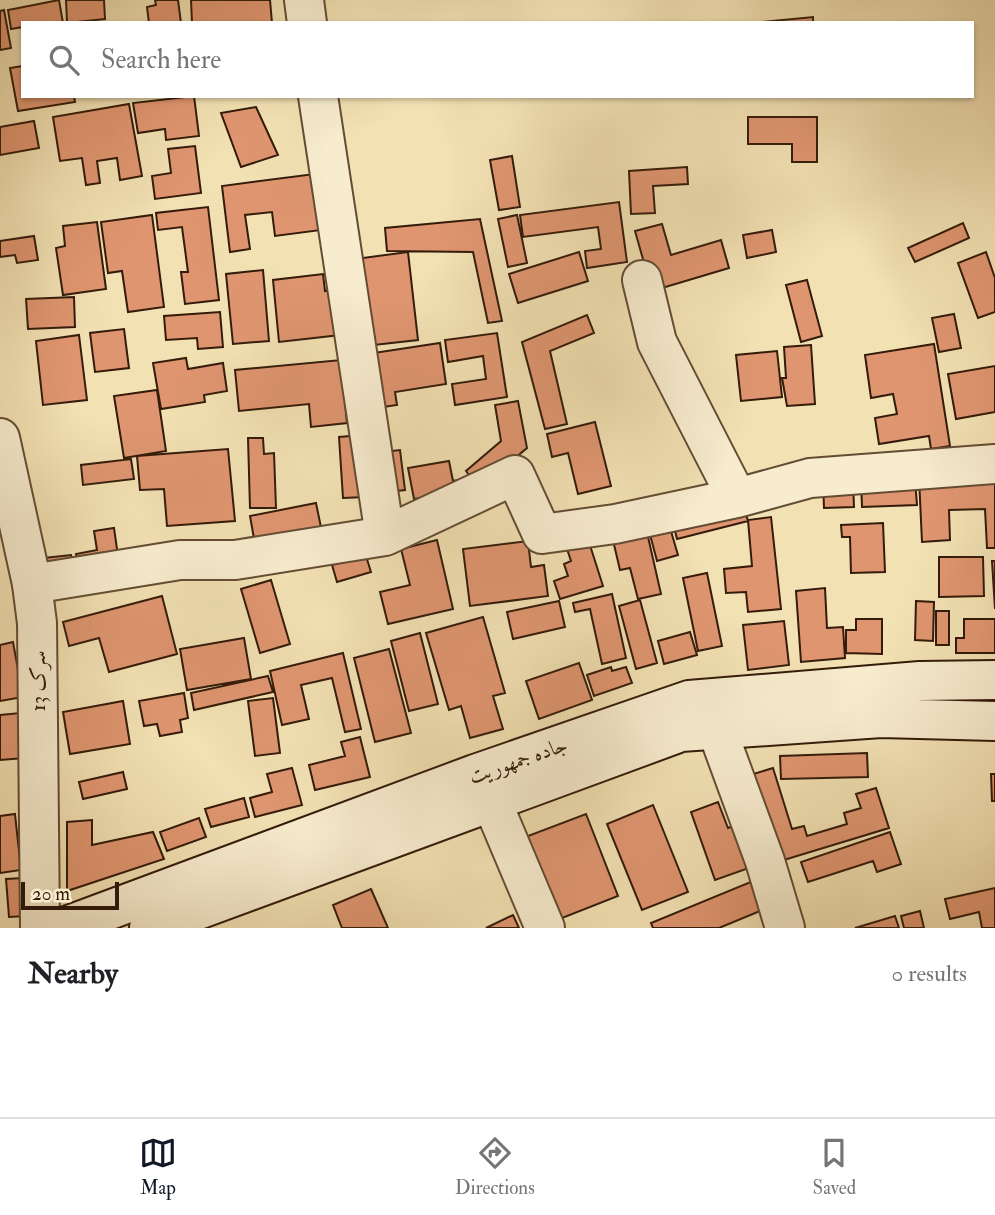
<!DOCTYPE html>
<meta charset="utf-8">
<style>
:root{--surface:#fff;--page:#f2f2f2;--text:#202124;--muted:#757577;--line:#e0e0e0;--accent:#111827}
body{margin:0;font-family:"IM FELL Double Pica",Amiri,serif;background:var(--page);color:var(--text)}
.scale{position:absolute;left:21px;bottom:18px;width:98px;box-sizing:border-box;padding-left:7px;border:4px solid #341b0a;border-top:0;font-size:19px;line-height:24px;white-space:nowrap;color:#341b0a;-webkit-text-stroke:5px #f7ecce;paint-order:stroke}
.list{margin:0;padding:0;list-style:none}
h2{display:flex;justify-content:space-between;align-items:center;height:91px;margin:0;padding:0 28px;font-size:30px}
h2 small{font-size:23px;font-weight:400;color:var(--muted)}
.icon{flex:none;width:38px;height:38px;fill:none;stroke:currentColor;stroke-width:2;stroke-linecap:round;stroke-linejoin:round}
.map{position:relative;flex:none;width:995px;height:928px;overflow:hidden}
.search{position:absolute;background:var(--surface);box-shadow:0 2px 5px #0004;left:21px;right:21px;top:21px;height:77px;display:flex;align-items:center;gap:18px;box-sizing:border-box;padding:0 24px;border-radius:0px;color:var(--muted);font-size:26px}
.sheet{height:189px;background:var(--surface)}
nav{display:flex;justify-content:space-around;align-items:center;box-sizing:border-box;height:98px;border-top:2px solid var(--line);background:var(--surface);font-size:19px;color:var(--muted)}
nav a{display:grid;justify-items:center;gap:4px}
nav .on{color:var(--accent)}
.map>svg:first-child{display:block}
.building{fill:#df9670;stroke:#341b0a;stroke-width:2}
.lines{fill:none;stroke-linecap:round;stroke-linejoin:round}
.minor-casing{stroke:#644c34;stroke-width:42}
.tertiary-casing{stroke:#644c34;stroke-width:42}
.secondary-casing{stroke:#341b0a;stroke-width:42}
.minor{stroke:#f7ecce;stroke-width:38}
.tertiary{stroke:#f7ecce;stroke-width:38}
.secondary{stroke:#f7ecce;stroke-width:38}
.labels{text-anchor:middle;stroke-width:5;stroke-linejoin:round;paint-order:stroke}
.street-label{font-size:21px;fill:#341b0a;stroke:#f7ecce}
</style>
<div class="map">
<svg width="995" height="928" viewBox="0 0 995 928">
<rect width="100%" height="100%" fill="#f2e1b3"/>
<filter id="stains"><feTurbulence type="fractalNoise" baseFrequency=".00286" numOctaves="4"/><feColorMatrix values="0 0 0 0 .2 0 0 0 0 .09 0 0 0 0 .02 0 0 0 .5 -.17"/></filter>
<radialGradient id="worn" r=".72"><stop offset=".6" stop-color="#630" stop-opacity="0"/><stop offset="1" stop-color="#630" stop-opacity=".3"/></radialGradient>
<path class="building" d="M59 0 63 23H23V27L11 29 8 10Z
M66 0H104L105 19 67 23Z
M155 0H178L181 23H149L147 7 156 5Z
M191 0H270L272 23H192Z
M4 10 11 48 0 50V11Z
M813 17V23H751Z
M23 66V96H74L75 102 18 111 10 68Z
M194 96 199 136 166 140 165 129 138 133 133 103Z
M129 104 142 176 120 180 117 158 97 161 100 183 86 185 82 158 60 161 53 117Z
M256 107 278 155 241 167 221 113Z
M748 117H817V162H792V144H748Z
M34 121 39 148 0 155V127Z
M195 146 201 193 155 199 152 176 171 173 168 149Z
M512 156 520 207 499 210 490 160Z
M687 167 688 184 653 186 655 213 631 214 629 171Z
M322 173 329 229 275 236 272 212 245 215 250 249 230 252 222 186Z
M619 202 627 262 587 268 585 251 601 249 598 227 523 237 520 215Z
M208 207 219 300 185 304 181 272H188L182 227 158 230 156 213Z
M152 215 164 307 128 312 122 271 108 273 101 222Z
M517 215 527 263 508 267 498 219Z
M480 219 502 321 488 323 473 252 387 251 385 228Z
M97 222 106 289 63 295 56 248 65 246 63 226Z
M963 223 969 238 915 262 908 248Z
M662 224 671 255 721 240 729 268 652 291 635 231Z
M772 230 776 252 747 258 743 235Z
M34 236 38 260 17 263 15 255 0 257V241Z
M408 252 418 340 365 346 355 259Z
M579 252 588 281 518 303 509 274Z
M986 252 995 278V312L978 318 958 263Z
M263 270 269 341 233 344 226 274Z
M323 274 325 291 344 288 349 334 279 342 273 280Z
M807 280 822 336 801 342 786 285Z
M74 297 75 327 28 329 26 299Z
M220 312 223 347 198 349 197 338 166 340 164 316Z
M954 314 961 348 939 352 932 318Z
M587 315 594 333 550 351 567 424 545 429 522 342Z
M124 329 129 368 95 372 90 333Z
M497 333 507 397 455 405 452 384 486 379 483 356 448 362 445 340Z
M79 335 87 400 43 405 36 341Z
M440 343 446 384 395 392 397 405 376 408 367 354Z
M934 344 950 446 931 449 929 436 879 444 875 418 897 414 893 394 871 398 865 355Z
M811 345 815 404 787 406 782 378H786L784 347Z
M777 351 782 397 741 401 736 355Z
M186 358 188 369 223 363 227 391 204 395 205 402 161 409 153 363Z
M341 360 347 423 311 427 309 404 239 411 235 370Z
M995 366V412L956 419 948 374Z
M157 390 166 451 124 458 114 396Z
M518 401 527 448 479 488 466 471 501 441 495 405Z
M595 422 611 486 578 494 568 453 552 457 547 434Z
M362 435 366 497 343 498 339 437Z
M248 438H263L264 454 274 453 276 508H250Z
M228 449 235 521 167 526 164 489 140 490 137 456Z
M400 450 405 490 388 492 383 452Z
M131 459 134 479 83 485 81 465Z
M449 461 453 481 463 479 465 490 414 499 408 468Z
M995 475V548H987L985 509 949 510 950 540 922 542 919 478Z
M915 479 917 505 862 507 861 482Z
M853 482 854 507 824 508 823 484Z
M742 501 748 521 677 539 672 519Z
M316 503 323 537 256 550 250 516Z
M771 517 781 609 748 612 746 592 726 593 724 569 752 566 748 520Z
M668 521 678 555 657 561 648 527Z
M883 523 885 572 851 573 850 537H842L841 525Z
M114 528 118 556 79 574 76 554 97 550 94 531Z
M646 528 661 594 638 599 630 568 620 570 612 536Z
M588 539 603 586 560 599 554 581 568 576 564 564 571 561 566 546Z
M437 540 453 609 388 624 380 592 410 585 401 549Z
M528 541 531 567 544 565 548 596 470 606 463 549Z
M71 555 73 567 46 579 44 558Z
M366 556 371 572 337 582 332 565Z
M939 557H983L984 596 939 597Z
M992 561H995V609Z
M707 573 722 646 698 651 683 578Z
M271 580 290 644 260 653 241 589Z
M825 588 827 628 843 627 845 658 801 662 796 591Z
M612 594 626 658 602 664 590 609 575 612 573 603Z
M162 596 177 654 109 672 99 638 69 646 63 622Z
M640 600 657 663 636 669 619 606Z
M559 601 565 627 513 639 507 612Z
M916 601 934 602 933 641 915 640Z
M936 611H949V645H936Z
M483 617 505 693 493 696 503 729 470 738 461 706 449 710 426 633Z
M856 619H882V654L846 653V630H856Z
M964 619H995V653H956V638H964Z
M784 621 789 665 748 670 743 625Z
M690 632 697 655 664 664 658 641Z
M420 633 438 704 409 711 391 641Z
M244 638 251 679 187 690 180 649Z
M13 642 23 697 0 701V645Z
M389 649 411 733 375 742 354 658Z
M343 653 361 729 345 732 332 678 301 685 309 719 282 725 270 671Z
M579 663 592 700 539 719 526 681Z
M611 667 612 671 626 667 632 683 594 696 587 675Z
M268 676 273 692 194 710 191 693Z
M184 693 188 718 180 720 182 732 160 736 157 724 144 726 139 701Z
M273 698 280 753 255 756 248 701Z
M123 701 130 744 70 754 63 712Z
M20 713 24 758 0 760V715Z
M360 737 370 777 315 790 309 765 345 756 341 742Z
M867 753 868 777 781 779 780 756Z
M292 768 302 805 255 817 250 798 272 792 267 774Z
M773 768 792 829 804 826 807 836 847 824 844 813 861 808 856 794 876 788 889 828 774 863 747 776Z
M123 772 127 789 83 799 79 782Z
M991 774H995V801H992Z
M244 798 249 817 211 827 205 809Z
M718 802 728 828 734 826 749 868 715 880 691 812Z
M653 805 688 892 642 910 607 824Z
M15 814 21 870 0 873V816Z
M586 814 618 896 552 922 520 839Z
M199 818 206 837 167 851 160 832Z
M92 820V845L153 832 164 859 67 891V822Z
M890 832 901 864 877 872 873 861 808 882 801 862Z
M23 878 26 916 9 917 6 879Z
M753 881 765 909 719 928H653L651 923Z
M995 888V928H982L979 912 950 919 945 899Z
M371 889 388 928H342L333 905Z
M920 911 924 928H904L901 916Z
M513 915 519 928H486Z
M895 916 899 928H855Z"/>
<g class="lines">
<g class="minor-casing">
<path id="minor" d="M304 0 307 23
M318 96 385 536
M642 280 657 342 737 498
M32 584 180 560H235L385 536 515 475 542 534 615 524 737 498 810 478 995 464
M717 730 765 861 785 928
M491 800 545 928"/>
</g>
<g class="tertiary-casing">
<path id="tertiary" d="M0 438 32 584 37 623 40 928"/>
</g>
<g class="secondary-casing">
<path id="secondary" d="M61 928 475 774 689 700 920 681 995 680
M149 928 681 732 881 718 995 721"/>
</g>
<use href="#minor" class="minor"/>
<use href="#tertiary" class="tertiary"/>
<use href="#secondary" class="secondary"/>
</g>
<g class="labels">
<g class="street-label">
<text transform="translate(38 681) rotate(-90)" y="7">سرک 13</text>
<text transform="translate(518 760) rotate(-19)" y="7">جاده جمهوریت</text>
</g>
</g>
<rect width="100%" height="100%" filter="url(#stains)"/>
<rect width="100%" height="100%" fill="url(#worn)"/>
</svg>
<div class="scale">20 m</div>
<div class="search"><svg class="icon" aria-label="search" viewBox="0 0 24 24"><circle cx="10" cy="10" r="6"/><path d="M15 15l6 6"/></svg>Search here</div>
</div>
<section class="sheet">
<h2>Nearby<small>0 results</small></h2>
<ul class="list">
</ul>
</section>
<nav>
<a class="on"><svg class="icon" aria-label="map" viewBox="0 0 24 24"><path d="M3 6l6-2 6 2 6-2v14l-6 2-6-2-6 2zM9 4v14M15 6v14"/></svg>Map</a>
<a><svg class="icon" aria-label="directions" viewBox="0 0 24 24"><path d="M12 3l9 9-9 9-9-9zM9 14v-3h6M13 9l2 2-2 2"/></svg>Directions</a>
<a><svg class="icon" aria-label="saved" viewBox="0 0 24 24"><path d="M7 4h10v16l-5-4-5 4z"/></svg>Saved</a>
</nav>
